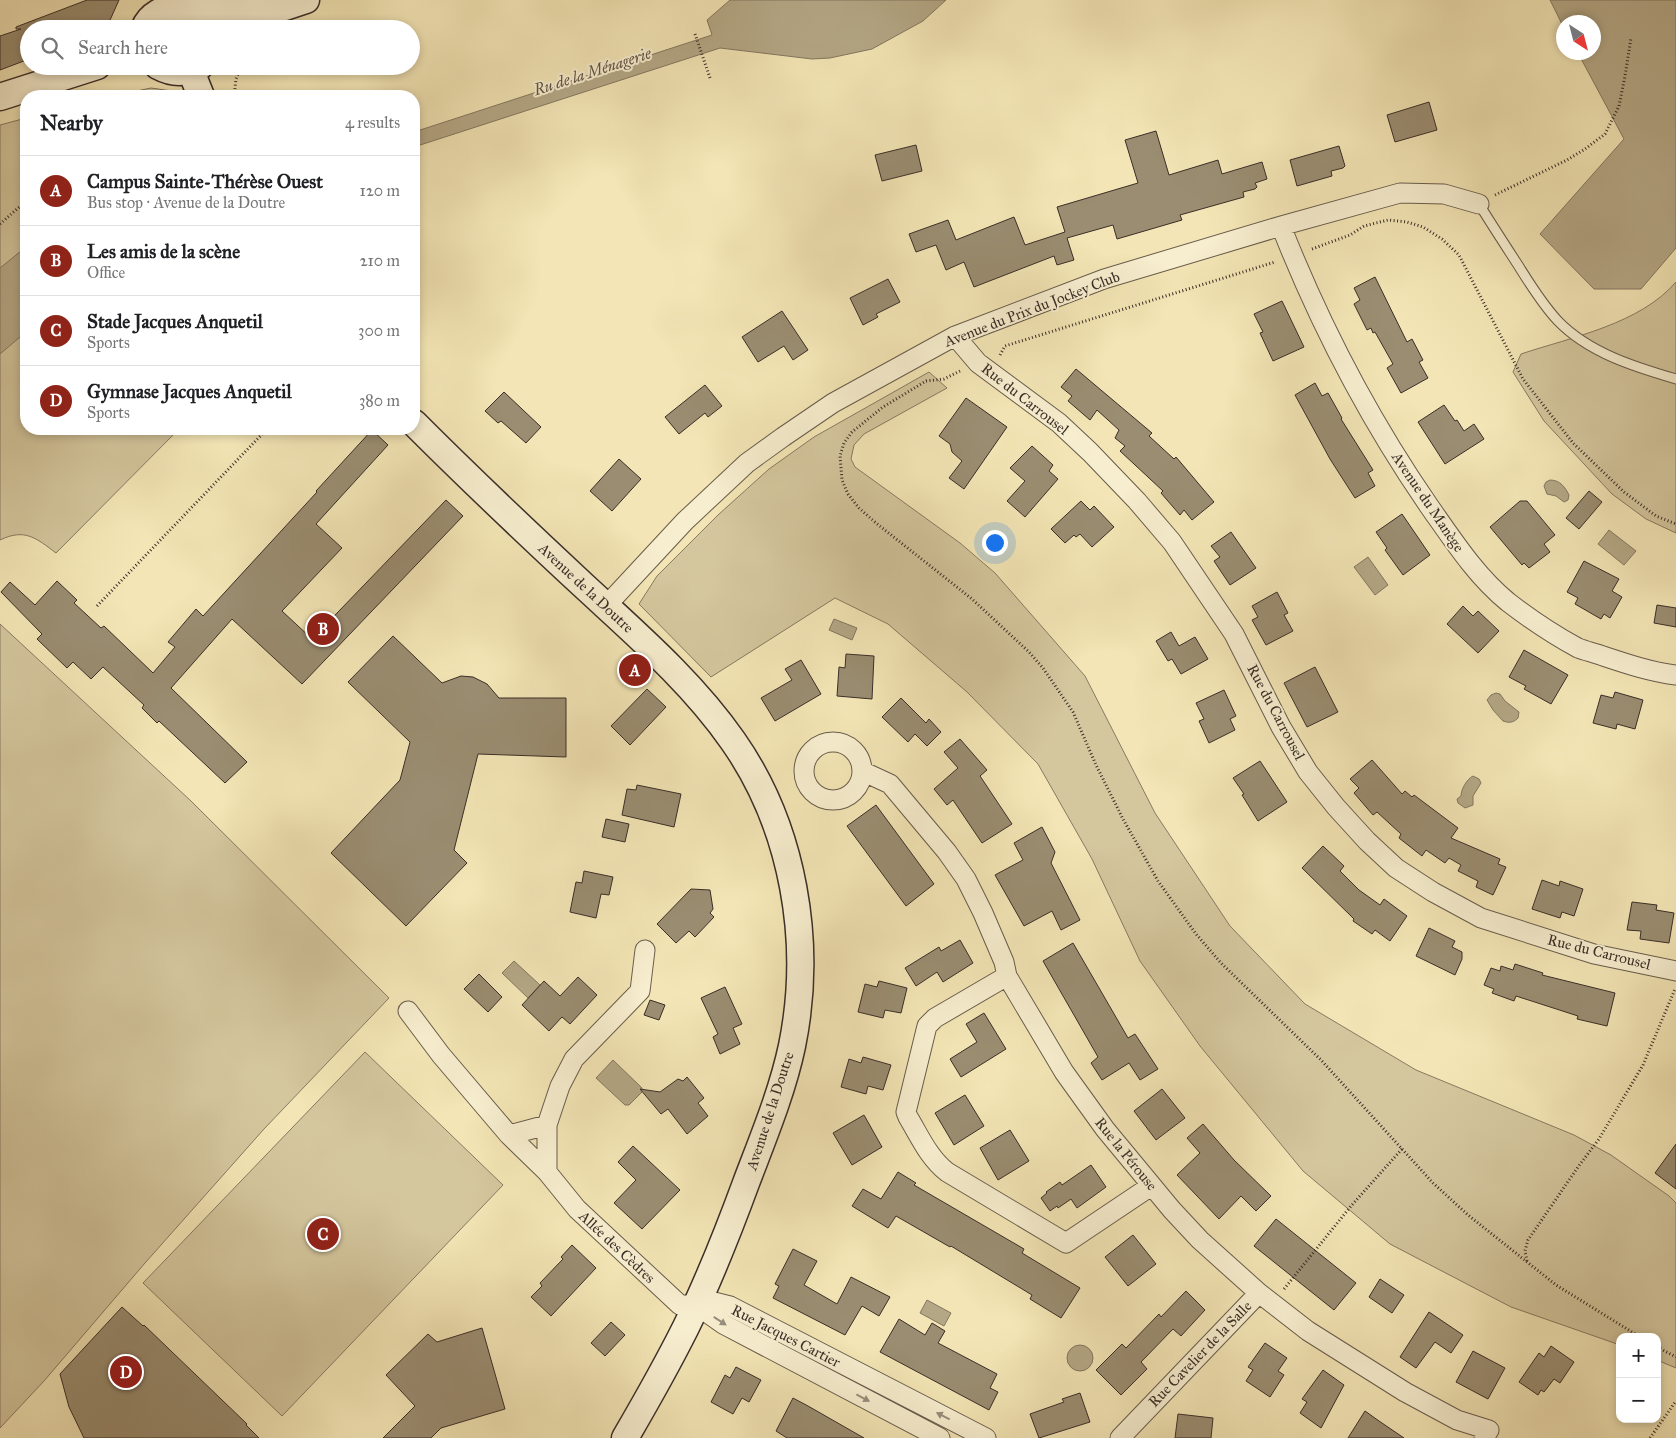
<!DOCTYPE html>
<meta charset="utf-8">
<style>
:root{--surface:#fff;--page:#f2f2f2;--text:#202124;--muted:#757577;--line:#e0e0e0;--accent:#8f2418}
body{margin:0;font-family:"IM FELL Great Primer",serif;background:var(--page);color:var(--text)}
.controls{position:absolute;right:15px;bottom:15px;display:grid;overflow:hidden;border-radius:10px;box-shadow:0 2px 8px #0003}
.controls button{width:45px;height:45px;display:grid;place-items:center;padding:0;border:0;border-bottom:1px solid var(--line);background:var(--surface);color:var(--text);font:25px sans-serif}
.compass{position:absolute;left:1556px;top:15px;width:45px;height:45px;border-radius:50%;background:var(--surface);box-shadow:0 2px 8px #0003;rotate:144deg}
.you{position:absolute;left:994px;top:542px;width:18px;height:18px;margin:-12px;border:4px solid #fff;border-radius:50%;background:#1a73e8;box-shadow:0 0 0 8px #1a73e833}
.badge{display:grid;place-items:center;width:32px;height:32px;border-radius:50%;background:var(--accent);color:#fff;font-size:16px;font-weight:700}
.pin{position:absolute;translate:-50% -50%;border:2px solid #fff;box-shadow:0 1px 5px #0006}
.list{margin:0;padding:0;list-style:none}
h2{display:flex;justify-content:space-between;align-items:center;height:65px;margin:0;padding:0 20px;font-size:21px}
h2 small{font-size:16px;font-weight:400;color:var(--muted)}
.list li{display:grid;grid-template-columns:32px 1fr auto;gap:15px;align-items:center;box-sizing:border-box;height:70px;padding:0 20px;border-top:1px solid var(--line)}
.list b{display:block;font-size:19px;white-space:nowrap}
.list p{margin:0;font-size:16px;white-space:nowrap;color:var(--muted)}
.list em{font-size:16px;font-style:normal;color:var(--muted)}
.icon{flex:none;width:28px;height:28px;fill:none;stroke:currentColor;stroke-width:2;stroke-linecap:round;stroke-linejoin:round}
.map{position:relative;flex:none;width:1676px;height:1438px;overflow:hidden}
.search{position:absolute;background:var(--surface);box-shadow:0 2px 8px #0003;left:20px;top:20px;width:400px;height:55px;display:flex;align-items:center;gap:12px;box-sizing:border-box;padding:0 18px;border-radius:28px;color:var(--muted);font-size:19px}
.panel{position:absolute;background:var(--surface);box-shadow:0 2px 8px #0003;left:20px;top:90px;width:400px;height:345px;border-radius:20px}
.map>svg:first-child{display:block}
.green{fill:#d4c69d;stroke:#877a62}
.water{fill:#b4a785;stroke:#837760}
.building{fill:#9a8d71;stroke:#3a2e28}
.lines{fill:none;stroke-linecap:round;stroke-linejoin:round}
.service-casing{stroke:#685c4b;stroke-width:11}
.minor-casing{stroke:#685c4b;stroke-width:21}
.secondary-casing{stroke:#3a2e28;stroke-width:29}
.path{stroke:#3a2e28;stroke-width:3;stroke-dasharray:1 2.5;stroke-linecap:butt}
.service{stroke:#f7eecf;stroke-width:9}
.minor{stroke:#f7eecf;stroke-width:19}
.secondary{stroke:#f7eecf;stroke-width:26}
.oneway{fill:#988e7c}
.labels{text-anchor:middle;stroke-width:4;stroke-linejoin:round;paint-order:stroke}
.street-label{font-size:15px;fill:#3a2e28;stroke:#f7eecf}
.water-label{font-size:16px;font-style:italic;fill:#5f5244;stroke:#f7eecf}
</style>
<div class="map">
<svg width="1676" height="1438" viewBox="0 0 1676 1438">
<rect width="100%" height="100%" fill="#f3e5b5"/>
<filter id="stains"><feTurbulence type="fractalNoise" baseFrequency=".004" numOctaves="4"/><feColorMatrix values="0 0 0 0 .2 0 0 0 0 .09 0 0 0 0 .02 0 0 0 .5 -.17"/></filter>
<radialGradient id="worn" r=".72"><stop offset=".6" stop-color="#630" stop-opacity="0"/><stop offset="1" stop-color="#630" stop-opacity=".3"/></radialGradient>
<path class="green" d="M151 88 172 91 175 96H113Z
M26 118V429H179L56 553C36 538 25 528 0 540V125Z
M1676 282V533L1646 519 1612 494 1544 421 1513 372 1521 354C1572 337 1640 324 1676 282Z
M929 372 947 388 864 434 854 445 851 459 855 467 960 543 995 573 1085 676 1155 813 1230 926 1305 1004 1416 1070 1574 1135 1611 1155 1669 1196 1676 1203V1368L1657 1360V1337H1620V1345L1511 1307 1390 1244 1303 1171 1200 1046 1140 961 1092 859 1038 764 967 692 888 624 835 598 711 677 639 604 657 576 718 515 769 469 814 437Z
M0 624 191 801 389 998 264 1129 145 1263 44 1381 0 1428Z
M365 1052 503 1185 282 1416 143 1283Z"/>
<path class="water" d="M730 0H946L923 21 872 49 830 58 812 59 720 48 414 147V132L712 35 707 20Z
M1550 0H1676V248L1641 289H1594L1540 234 1624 139 1578 53 1594 52V22H1564L1563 26Z
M26 247V332L0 354V268Z
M1550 480C1560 480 1565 487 1569 495L1568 500 1564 502 1556 496 1547 494 1544 486 1546 482Z
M1609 530 1636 551 1624 565 1598 544Z
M1368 557 1388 585 1375 595 1354 567Z
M834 619 857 628 852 640 829 630Z
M1496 693 1500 694 1505 701 1519 712 1518 718C1513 723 1509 723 1503 721L1493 710 1487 700 1491 695Z
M1473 776 1479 779 1481 783 1473 796V805L1465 808 1458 803 1457 799 1461 796C1461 789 1467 779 1473 776Z
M514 961 540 985 528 998 502 973Z
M613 1060 642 1088V1092L629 1105H625L596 1078Z
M927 1300 951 1313 944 1326 920 1313Z
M1067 1358a13 13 0 1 1 26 0a13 13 0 1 1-26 0Z"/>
<path class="building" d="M87 0H119L106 29H29V59L0 70V36L21 29H16V27Z
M1429 102 1437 130 1395 142 1387 115Z
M1156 131 1169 175 1218 160 1222 174 1262 162 1267 179 1255 183 1257 187 1255 189 1243 192 1244 197 1180 215 1182 220 1117 239 1113 225 1067 238 1074 260 1057 265 1054 256 974 287 964 262 946 270 936 245 916 252 909 234 948 220 956 240 1014 217 1025 245 1065 232 1057 207 1138 183 1125 140Z
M916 145 922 171 882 181 875 155Z
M1339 146 1345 166 1343 168 1331 171 1332 176 1297 186 1290 160Z
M1375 277 1407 342 1412 339 1423 360 1419 362 1428 378 1401 393 1387 368 1393 364 1375 332 1373 333 1371 328 1367 330 1354 304 1360 300 1354 288Z
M888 279 900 302 876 314 878 317 863 325 850 298Z
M1282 301 1304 347 1273 361 1260 333 1263 332 1254 314Z
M782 311 808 350 793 360 784 346 758 362 742 337Z
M1076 369 1152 433 1149 436 1174 459 1176 457 1214 502 1192 520 1184 510 1180 515 1161 493 1163 491 1120 451 1125 446 1115 438 1119 430 1097 410 1090 420 1068 401 1072 396 1061 387Z
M1315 383 1322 396 1328 393 1342 418 1341 419 1373 470 1368 473 1375 486 1355 498 1330 459 1295 395Z
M705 385 722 406 708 417 705 413 679 434 665 417Z
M504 392 541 427 526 443 501 421 498 423 485 411Z
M966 398 1007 427 964 489 949 478 962 461 952 452 950 444 939 436Z
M1444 405 1455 421 1457 420 1464 431 1474 424 1484 439 1445 464 1418 422Z
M372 430 388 445 316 524 342 548 282 611 312 639 446 500 463 516 302 684 232 619 171 688 247 762 225 783 159 721 157 723 142 708 144 705 103 667 91 679 73 662 67 668 37 639 42 634 1 592 10 582 35 605 57 581 77 600 74 603 101 628 104 626 153 673 175 647 168 642 196 609 203 616 317 492 316 491Z
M1032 446 1053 465 1049 471 1058 479 1025 517 1007 501 1025 481 1010 468Z
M619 459 641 479 612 511 590 491Z
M1589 491 1602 502 1579 529 1566 518Z
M1081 501 1090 510 1094 506 1114 527 1092 547 1080 534 1076 537 1074 535 1065 543 1051 529Z
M1520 501H1527L1555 535 1544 544 1550 552 1529 568 1524 563 1522 565 1490 527Z
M1402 514 1430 555 1403 575 1385 550 1387 548 1376 532Z
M1231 532 1256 568 1230 585 1214 561 1220 557 1211 546Z
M1584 561 1619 579 1612 591 1622 597 1610 618 1604 614 1601 619 1575 604 1578 598 1567 592Z
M1277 592 1288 613 1284 615 1293 631 1266 645 1252 620 1258 617 1252 606Z
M1657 605 1676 608V627L1654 623Z
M1463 606 1473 616 1478 611 1499 631 1478 653 1447 624Z
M1171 632 1179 646 1195 637 1208 659 1181 674 1172 659 1168 661 1156 641Z
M393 636 442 683 461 676 473 677 487 684 499 698H566V757L478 754 454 850 467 863 406 926 331 853 400 780 410 742 348 682Z
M1524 650 1568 675 1551 704 1524 689 1526 686 1509 677Z
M846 654 874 656 872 699 837 696 839 667 845 668Z
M801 660 821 694 775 721 761 698 792 680 785 669Z
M1315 667 1338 712 1307 727 1284 683Z
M647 689 666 707 630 745 611 726Z
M1224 690 1236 716 1230 719 1235 730 1209 743 1199 721 1204 719 1196 703Z
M1615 692 1643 700 1635 729 1617 724 1616 729 1593 723 1601 695 1613 698Z
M901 698 926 723 929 719 941 732 927 746 915 734 908 742 882 717Z
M960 739 987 770 980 776 1012 824 982 843 953 800 947 805 934 789 958 768 944 752Z
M1372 760 1402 794 1405 791 1412 797 1414 795 1458 828 1451 838 1500 859 1498 864 1506 867 1493 895 1476 887 1478 881 1458 871 1461 865 1449 858 1445 863 1426 850 1422 856 1399 838 1401 834 1377 812 1373 815 1354 793 1359 788 1350 779Z
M1260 761 1287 802 1258 821 1242 795 1244 794 1233 778Z
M637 785 681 794 674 827 622 815 627 789 636 790Z
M876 805 934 884 906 906 847 826Z
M606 819 629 824 625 842 602 837Z
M1042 827 1055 852 1051 863 1080 920 1061 930 1052 911 1024 926 995 875 1023 860 1014 843Z
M1323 846 1344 866 1340 871 1359 890 1380 905 1384 899 1407 916 1390 941 1375 930 1372 934 1353 921 1354 919 1302 868Z
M584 871 613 877 609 895 601 894 596 918 570 912 576 882 582 883Z
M1542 880 1559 886 1560 881 1583 889 1574 916 1562 912 1560 918 1532 909Z
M691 889 710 890 713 909 710 913 714 917 695 937 689 931 676 943 657 924Z
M1632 902 1657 905 1656 910 1674 913 1669 943 1640 939 1641 931 1627 930Z
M1429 928 1455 941 1452 947 1462 952V959L1455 975 1416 956Z
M960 940 973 963 943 982 937 972 916 986 905 968 939 947 941 951Z
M1073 943 1128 1038 1135 1034 1158 1069 1140 1080 1129 1063 1102 1080 1091 1063 1098 1057 1043 961Z
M1515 964 1543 973 1542 975 1615 993 1607 1026 1577 1019 1578 1016 1516 996 1514 1001 1492 993 1494 989 1484 985 1491 968 1500 971 1501 966 1513 970Z
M479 974 502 997 488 1012 464 989Z
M578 977 597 995 570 1024 562 1017 549 1031 522 1005 544 981 560 996Z
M879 981 907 988 901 1013 885 1010 883 1018 858 1012 865 984 877 987Z
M725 987 742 1024 733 1028 740 1044 720 1054 713 1037 718 1034 701 998Z
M650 1000 665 1005 659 1020 644 1015Z
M984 1013 1006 1049 961 1077 950 1059 977 1042 966 1024Z
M863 1057 891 1065 883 1090 868 1086 866 1094 841 1087 849 1059 861 1063Z
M687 1077 704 1098 698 1103 708 1116 687 1134 668 1109 661 1114 640 1089 660 1092 678 1079 683 1081Z
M1162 1089 1185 1118 1156 1140 1134 1111Z
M965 1095 984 1126 954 1145 935 1113Z
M864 1115 882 1147 852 1165 833 1133Z
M1203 1124 1234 1160 1271 1196 1256 1211 1241 1196 1219 1219 1177 1175 1200 1153 1187 1138Z
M1010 1130 1029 1161 998 1180 980 1148Z
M1676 1144V1189L1655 1173Z
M633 1146 680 1190 642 1229 614 1203 636 1180 618 1162Z
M1091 1165 1106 1187 1077 1208 1071 1199 1058 1208 1057 1206 1050 1211 1041 1198 1047 1193 1046 1192 1060 1182 1062 1185Z
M898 1172 916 1183 914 1185 1024 1249 1022 1253 1080 1288 1061 1318 1030 1299 1032 1295 951 1246 950 1247 896 1216 888 1228 852 1206 863 1189 881 1199Z
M1276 1219 1356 1283 1334 1310 1254 1246Z
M1133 1235 1156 1264 1128 1286 1105 1257Z
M572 1245 596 1268 551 1316 531 1297 542 1286 540 1283 563 1259 561 1257Z
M793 1249 817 1261 804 1285 837 1304 851 1277 890 1297 879 1316 862 1306 845 1335 773 1298 779 1286 775 1284Z
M1380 1279 1404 1295 1392 1313 1369 1297Z
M1186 1291 1205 1310 1181 1336 1173 1329 1141 1362 1147 1369 1121 1395 1096 1370 1122 1344 1126 1348 1159 1314 1161 1317Z
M122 1307 143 1326 144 1325 247 1424 246 1425 259 1438H84L69 1407 60 1374Z
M1429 1312 1463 1335 1451 1353 1435 1342 1416 1368 1400 1357Z
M899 1319 925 1335 932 1323 945 1331 938 1343 997 1374 990 1388 998 1392 989 1410 880 1352Z
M611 1322 625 1335 605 1356 591 1343Z
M482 1328 505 1409 441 1428 431 1438H383L415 1406 386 1375 428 1334 437 1342Z
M1265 1343 1287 1358 1278 1371 1284 1375 1270 1397 1246 1381 1253 1370 1248 1367Z
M1551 1346 1574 1362 1560 1383 1554 1379 1544 1392 1541 1390 1538 1395 1519 1382 1539 1353 1544 1357Z
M1473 1351 1505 1368 1488 1399 1456 1382Z
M736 1367 761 1380 749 1402 742 1398 733 1414 711 1402 725 1375 730 1378Z
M1323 1370 1344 1385 1321 1428 1300 1413 1307 1402 1302 1399Z
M1080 1393 1090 1422 1039 1438 1030 1414 1064 1402 1062 1399Z
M793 1398 808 1406 864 1438H787L776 1431Z
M1365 1411 1379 1421 1404 1438H1348Z
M1178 1414 1213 1418 1211 1438H1175Z"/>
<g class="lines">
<g class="service-casing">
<path id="service" d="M1479 204C1492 225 1505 245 1518 265 1530 284 1542 304 1558 321 1589 353 1635 367 1676 379"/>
</g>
<g class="minor-casing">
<path id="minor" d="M1281 226C1320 325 1369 419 1429 506 1453 540 1476 576 1508 602 1530 619 1554 635 1578 648 1586 651 1595 653 1603 656 1627 664 1651 672 1676 675
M955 336 978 363 1059 423 1090 452 1137 501 1172 542 1234 634 1281 727 1308 772 1336 807 1367 841 1396 868 1433 892 1481 918 1594 954 1676 971
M606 606 685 521 747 463 783 437 833 403 955 336 1104 279 1281 226 1400 193 1444 194 1479 204
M804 771a29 29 0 1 1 58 0a29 29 0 1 1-58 0Z
M862 771 890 784 947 852 966 879 983 913 1004 962 1007 976 1064 1072 1105 1129 1172 1210 1200 1240 1259 1293 1308 1331 1405 1392 1457 1420 1489 1430 1484 1438
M1007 976 935 1018 927 1026 906 1112 908 1117C920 1137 929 1158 947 1172L1066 1243 1151 1186
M408 1011 441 1055 509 1135 547 1172 577 1209 680 1305H696
M509 1135 547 1125
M547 1172V1125L560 1086 574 1059 640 991 645 950
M940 1438 723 1324 696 1305 714 1302 730 1306 986 1438
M1120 1438 1259 1293"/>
</g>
<g class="secondary-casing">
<path id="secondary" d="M202 8 245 12 273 11 306 0
M144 29C155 0 204 0 214 29
M158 66C173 74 185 74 200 66
M191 71 201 96
M0 97 97 66
M414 423C469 478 526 532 583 585 636 634 692 682 733 741 794 828 813 943 792 1046 782 1093 763 1138 746 1183 728 1232 709 1280 686 1327 667 1365 646 1402 625 1438"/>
</g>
<path class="path" d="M695 34 710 78
M234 96 236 79 241 66
M1495 195 1567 160 1585 149 1605 134 1619 106 1625 76 1631 38
M0 224 26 201
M1312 249 1350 235 1364 226 1388 220 1407 222 1423 227 1442 239 1459 255 1523 379 1573 443 1624 492 1656 516 1676 524
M1000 355 1005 346 1275 262
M960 371 944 379 926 381 883 407 852 432 844 443 840 456 842 480 848 494 859 508 876 523 972 599 1029 652 1043 668 1073 712 1096 765 1123 819 1158 881 1196 934 1221 963 1321 1060 1433 1183 1468 1215 1556 1285 1640 1337
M97 606 267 429
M1527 1261 1525 1251 1528 1240 1578 1167 1599 1139 1643 1065 1675 989
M1284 1289 1351 1206 1402 1149
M1657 1347 1676 1357
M1650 1438 1676 1401"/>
<use href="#service" class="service"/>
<use href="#minor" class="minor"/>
<use href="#secondary" class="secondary"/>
</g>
<defs><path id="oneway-solid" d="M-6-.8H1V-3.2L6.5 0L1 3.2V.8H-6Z" transform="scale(1.25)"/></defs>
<g class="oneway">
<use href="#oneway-solid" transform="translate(720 1321) rotate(33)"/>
<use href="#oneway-solid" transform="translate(863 1398) rotate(28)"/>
<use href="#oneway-solid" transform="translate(943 1416) rotate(-153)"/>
</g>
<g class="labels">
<g class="street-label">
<text transform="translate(1032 309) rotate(-21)" y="5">Avenue du Prix du Jockey Club</text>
<text transform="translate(1025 399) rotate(38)" y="5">Rue du Carrousel</text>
<text transform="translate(1428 502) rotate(56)" y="5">Avenue du Manège</text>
<text transform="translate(586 588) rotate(43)" y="5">Avenue de la Doutre</text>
<text transform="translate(1276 712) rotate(62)" y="5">Rue du Carrousel</text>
<text transform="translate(1599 952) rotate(14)" y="5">Rue du Carrousel</text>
<text transform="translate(770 1111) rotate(-72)" y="5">Avenue de la Doutre</text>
<text transform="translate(1126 1154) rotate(51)" y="5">Rue la Pérouse</text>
<text transform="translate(617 1247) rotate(43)" y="5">Allée des Cèdres</text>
<text transform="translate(786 1336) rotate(27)" y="5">Rue Jacques Cartier</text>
<text transform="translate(1200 1354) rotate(-46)" y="5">Rue Cavelier de la Salle</text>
</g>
<g class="water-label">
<text transform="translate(592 71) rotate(-18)" y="6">Ru de la Ménagerie</text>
</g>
</g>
<rect width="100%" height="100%" filter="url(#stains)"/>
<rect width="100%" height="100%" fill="url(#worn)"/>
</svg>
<div class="controls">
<button>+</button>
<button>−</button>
</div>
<svg class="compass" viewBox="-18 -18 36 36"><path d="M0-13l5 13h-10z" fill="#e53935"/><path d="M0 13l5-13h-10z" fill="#757577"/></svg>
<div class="you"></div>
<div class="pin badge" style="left:635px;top:670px">A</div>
<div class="pin badge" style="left:323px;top:629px">B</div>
<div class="pin badge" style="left:323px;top:1234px">C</div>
<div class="pin badge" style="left:126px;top:1372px">D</div>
<div class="search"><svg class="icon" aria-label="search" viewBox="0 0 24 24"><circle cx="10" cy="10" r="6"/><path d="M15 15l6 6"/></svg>Search here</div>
<section class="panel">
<h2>Nearby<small>4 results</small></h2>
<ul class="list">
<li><span class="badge">A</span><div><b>Campus Sainte-Thérèse Ouest</b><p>Bus stop · Avenue de la Doutre</p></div><em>120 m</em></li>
<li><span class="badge">B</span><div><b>Les amis de la scène</b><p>Office</p></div><em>210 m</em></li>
<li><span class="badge">C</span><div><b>Stade Jacques Anquetil</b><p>Sports</p></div><em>300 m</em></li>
<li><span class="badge">D</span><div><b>Gymnase Jacques Anquetil</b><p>Sports</p></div><em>380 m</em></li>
</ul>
</section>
</div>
